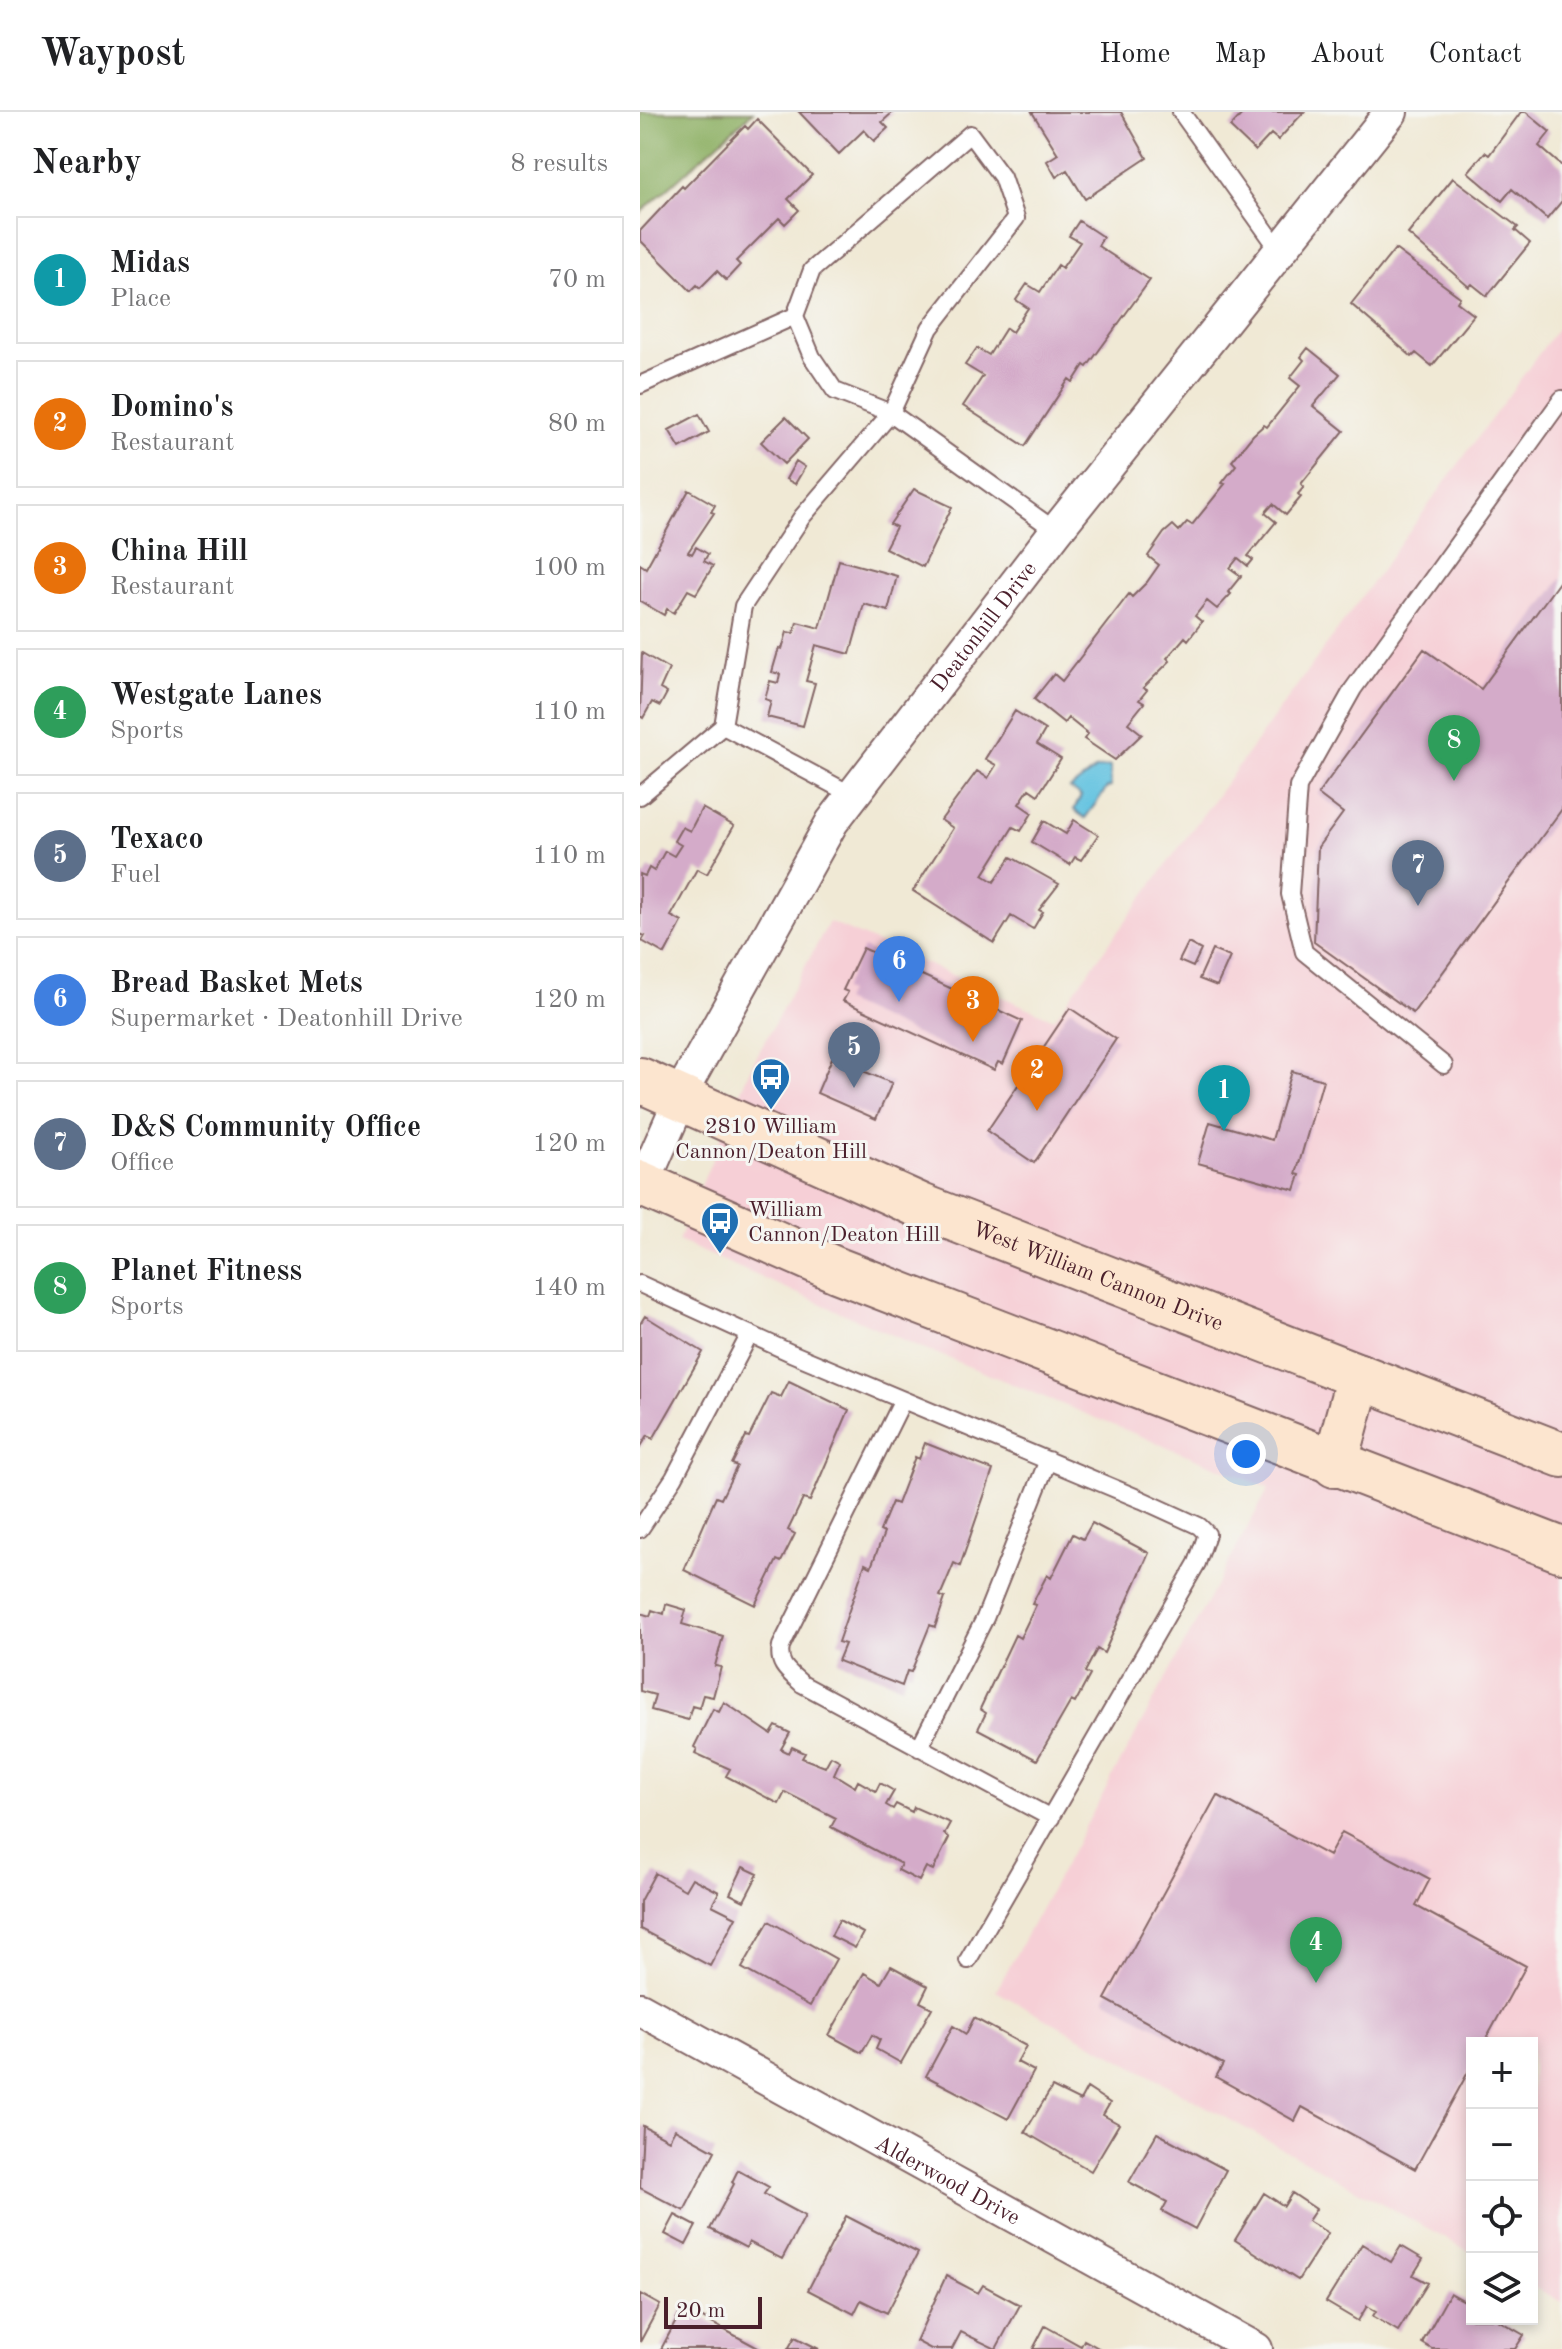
<!DOCTYPE html>
<meta charset="utf-8">
<style>
:root{--surface:#fff;--page:#f2f2f2;--text:#202124;--muted:#757577;--line:#e0e0e0;--accent:#1f6fb2}
body{margin:0;font-family:"Old Standard TT",serif;background:var(--page);color:var(--text)}
.controls{position:absolute;right:24px;bottom:24px;display:grid;overflow:hidden;border-radius:0px;box-shadow:0 4px 12px #0003}
.controls button{width:72px;height:72px;display:grid;place-items:center;padding:0;border:0;border-bottom:2px solid var(--line);background:var(--surface);color:var(--text);font:40px sans-serif}
.scale{position:absolute;left:24px;bottom:20px;width:98px;box-sizing:border-box;padding-left:8px;border:4px solid #4a1f2b;border-top:0;font-size:22px;line-height:28px;white-space:nowrap;color:#4a1f2b;-webkit-text-stroke:6px #f6f6f2;paint-order:stroke}
.you{position:absolute;left:606px;top:1342px;width:28px;height:28px;margin:-20px;border:6px solid #fff;border-radius:50%;background:#1a73e8;box-shadow:0 0 0 12px #1a73e833}
.badge{display:grid;place-items:center;width:52px;height:52px;border-radius:50%;background:var(--accent);color:#fff;font-size:26px;font-weight:700}
.pin{position:absolute;translate:-50% -66px;filter:drop-shadow(0 2px 4px #0008)}
.pin::after{content:'';position:absolute;top:42px;width:28px;height:24px;background:inherit;clip-path:polygon(0 0,100% 0,50% 100%)}
.list{margin:0;padding:0;list-style:none}
h2{display:flex;justify-content:space-between;align-items:center;height:104px;margin:0;padding:0 32px;font-size:34px}
h2 small{font-size:26px;font-weight:400;color:var(--muted)}
.list li{display:grid;grid-template-columns:52px 1fr auto;gap:24px;align-items:center;box-sizing:border-box;height:128px;margin:0 16px 16px;padding:0 16px;border:2px solid var(--line);border-radius:0px}
.list b{display:block;font-size:30px;white-space:nowrap}
.list p{margin:0;font-size:26px;white-space:nowrap;color:var(--muted)}
.list em{font-size:26px;font-style:normal;color:var(--muted)}
.icon{flex:none;width:44px;height:44px;fill:none;stroke:currentColor;stroke-width:2;stroke-linecap:round;stroke-linejoin:round}
.map{position:relative;flex:none;width:922px;height:2237px;overflow:hidden}
header{display:flex;align-items:center;gap:48px;box-sizing:border-box;height:112px;padding:0 40px;background:var(--surface);border-bottom:2px solid var(--line)}
header strong{font-size:38px}
nav{display:flex;gap:44px;margin-inline-start:auto;font-size:28px}
main{display:flex}
aside{flex:1;background:var(--surface)}
.map>svg:first-child{display:block}
.built{fill:#f6cfd6}
.forest{fill:#8fb166;stroke:#6c6848;stroke-width:2}
.water{fill:#62c2e0;stroke:#567086;stroke-width:2}
.building{fill:#d4abc9}
.lines{fill:none;stroke-linecap:round;stroke-linejoin:round}
.service-casing{stroke:#846666;stroke-width:20}
.minor-casing{stroke:#846666;stroke-width:36}
.secondary-casing{stroke:#846666;stroke-width:48}
.service{stroke:#fff;stroke-width:16}
.minor{stroke:#fff;stroke-width:32}
.secondary{stroke:#fce5cf;stroke-width:44}
.labels{text-anchor:middle;stroke-width:6;stroke-linejoin:round;paint-order:stroke}
.street-label{font-size:22px;fill:#4a1f2b;stroke:#f6f6f2}
.poi-label{font-size:22px;fill:#4a1f2b;stroke:#f6f6f2}
</style>
<header>
<strong>Waypost</strong>
<nav><a>Home</a><a>Map</a><a>About</a><a>Contact</a></nav>
</header>
<main>
<aside>
<h2>Nearby<small>8 results</small></h2>
<ul class="list">
<li><span class="badge" style="background:#0f9aa8">1</span><div><b>Midas</b><p>Place</p></div><em>70 m</em></li>
<li><span class="badge" style="background:#e8710a">2</span><div><b>Domino's</b><p>Restaurant</p></div><em>80 m</em></li>
<li><span class="badge" style="background:#e8710a">3</span><div><b>China Hill</b><p>Restaurant</p></div><em>100 m</em></li>
<li><span class="badge" style="background:#2e9e5b">4</span><div><b>Westgate Lanes</b><p>Sports</p></div><em>110 m</em></li>
<li><span class="badge" style="background:#5c6f8a">5</span><div><b>Texaco</b><p>Fuel</p></div><em>110 m</em></li>
<li><span class="badge" style="background:#3f7fe0">6</span><div><b>Bread Basket Mets</b><p>Supermarket · Deatonhill Drive</p></div><em>120 m</em></li>
<li><span class="badge" style="background:#5c6f8a">7</span><div><b>D&amp;S Community Office</b><p>Office</p></div><em>120 m</em></li>
<li><span class="badge" style="background:#2e9e5b">8</span><div><b>Planet Fitness</b><p>Sports</p></div><em>140 m</em></li>
</ul>
</aside>
<div class="map">
<svg width="922" height="2237" viewBox="0 0 922 2237">
<rect width="100%" height="100%" fill="#f6f6f2"/>
<filter id="ink" filterUnits="userSpaceOnUse"><feTurbulence type="fractalNoise" baseFrequency=".0125" numOctaves="2"/><feDisplacementMap in="SourceGraphic" scale="16" xChannelSelector="R" yChannelSelector="G"/><feConvolveMatrix kernelMatrix="1 2 1 2 8 2 1 2 1" color-interpolation-filters="sRGB"/></filter>
<filter id="wash" filterUnits="userSpaceOnUse"><feTurbulence type="fractalNoise" baseFrequency=".006" numOctaves="4" result="noise"/><feDisplacementMap in="SourceGraphic" scale="32" xChannelSelector="R" yChannelSelector="G"/><feGaussianBlur stdDeviation="1.8" result="paint"/><feColorMatrix in="noise" values="0 0 0 0 0 0 0 0 0 0 0 0 0 0 0 0 0 1.4 0 .05"/><feComposite in="paint" operator="in"/></filter>
<g filter="url(#wash)">
<rect width="100%" height="100%" fill="#f0e9d5"/>
<path class="built" d="M922 210V2190L892 2174V1931H832V2141L356 1879 629 1376 273 1232 38 1129 110 957 189 810 414 907Z"/>
<path class="forest" d="M0 0H113L0 101Z"/>
<path class="water" d="M470 654 471 675 467 676 445 706 434 698 441 684 430 677 456 657Z"/>
<g id="blocks">
<path class="building" d="M159 0H253L242 10 248 16 234 29 224 18 199 42Z
M392 0H481L507 46 445 87 427 58 416 65 407 49 418 42Z
M604 0H664L638 28 631 22 615 39 590 15Z
M881 0H886L910 20 899 34 922 54V89L907 107 872 77 862 89 828 60 845 40 849 43Z
M117 7 172 63 148 87 159 98 145 112 139 106 96 149 100 153 86 168 77 159 60 176 57 173 51 179 0 128V119L42 74 44 76 105 14 108 17Z
M813 66 878 115 875 118 890 131 847 184 832 172 829 175 768 122Z
M439 109 463 125 458 134 510 168 447 255 444 253 433 270 429 267 385 334 323 294 343 264 325 253 337 236 349 243 366 216 372 220 388 196 376 188 387 172 400 180 418 153 422 156 440 130 429 124Z
M755 137 820 185 817 190 834 203 792 254 776 241 772 245 711 192Z
M668 236 700 262 673 294 704 319 661 372 664 375 658 382 661 385 646 403 633 392 625 401 636 410 608 444 613 448 608 454 598 446 590 456 601 464 588 480 591 482 577 497 567 489 555 504 562 510 548 528 545 525 527 546 530 549 503 576 507 578 499 588 504 591 488 611 502 622 475 648 444 627 448 622 428 606 424 611 394 587 414 562 422 569 489 482 492 485 507 470 519 453 508 444 524 421 533 413 539 419 547 410 552 413 585 372 582 371 596 353 592 349 613 323 624 313 627 315 660 274 650 266 664 248 661 245Z
M59 302 69 320 40 336 29 318Z
M146 305 168 327 144 352 121 330Z
M156 349 165 355 155 372 146 367Z
M274 377 312 395 283 455 245 436 256 415 250 412Z
M49 378 75 393 71 400 74 401 48 440 52 442 56 435 68 442 64 449 73 454 56 482 48 478 34 501 27 497 24 503 0 489V452L6 456Z
M199 448 257 464 248 499 224 492 210 542 176 533 166 569 175 571 163 614 127 605 131 589 125 587 130 569 138 571 140 562 132 560 139 536 142 537 147 520 154 521 157 510 180 516Z
M922 466V697L773 901 674 830 678 735 703 701 678 682 784 537 841 577Z
M2 541 29 557 20 577 27 581 20 594 12 590 3 606 0 604Z
M375 599 405 618 397 632 421 647 398 683 389 677 379 692 392 701 381 719 373 715 343 763 354 770 371 745 419 772 399 798 403 800 393 817 371 804 354 831 273 779 313 716 301 708 337 659 348 666 356 653 345 647Z
M62 696 94 714 67 762 57 757 31 804 42 810 25 842 2 829 5 824 0 822V762L5 764 9 756 14 759 25 739 34 744 41 733 34 729 42 715 50 719Z
M434 708 458 723 441 748 435 745 430 753 392 730 404 709 426 722Z
M548 831 561 838 553 855 539 849Z
M223 836 382 909 363 952 358 950 354 958 203 889 208 880 203 878Z
M572 838 590 845 577 874 559 867Z
M430 896 476 927 394 1051 347 1019Z
M192 946 252 971 236 1007 177 981Z
M652 959 683 968 656 1062 660 1063 655 1078 558 1051 570 1010 632 1028Z
M5 1204 63 1240 13 1327 8 1323 0 1336V1212Z
M149 1269 209 1298 170 1389 163 1387 148 1418 155 1422 141 1450 137 1448 115 1493 44 1458 76 1385 81 1387 97 1354 92 1352 106 1324 109 1325 131 1281 141 1285Z
M285 1331 353 1358 320 1454 314 1451 300 1484 305 1486 295 1515 290 1513 271 1560 267 1559 262 1574 198 1549 205 1532 198 1530 225 1452 231 1455 244 1421 240 1419 252 1390 257 1392 275 1345 279 1347Z
M452 1411 509 1441 464 1541 457 1537 445 1560 450 1563 435 1591 431 1589 397 1648 338 1617 346 1601 340 1597 375 1523 380 1526 396 1493 392 1492 407 1463 411 1466 433 1422 443 1427Z
M26 1492 46 1498 42 1512 83 1524 75 1554 81 1555 73 1585 63 1583 59 1596 52 1594 48 1608 11 1598 15 1583 0 1579V1501L10 1504 12 1498 24 1502Z
M84 1590 131 1622 136 1614 150 1621 141 1637 149 1641 152 1635 165 1641 162 1646 185 1655 191 1644 200 1649 194 1662 215 1675 218 1669 236 1679 240 1671 254 1679 246 1693 253 1697 256 1692 272 1700 274 1695 310 1711 304 1722 309 1726 293 1758 286 1755 279 1769 258 1758 261 1752 191 1715 196 1706 145 1680 139 1692 86 1664 90 1657 55 1641 57 1637 54 1635 73 1597 79 1600Z
M577 1683 689 1744 702 1720 790 1767 776 1794 886 1854 844 1931H832V1953L775 2057 662 1995 655 2009 576 1965 583 1952 465 1887Z
M103 1755 118 1762 104 1789 90 1782Z
M15 1761 45 1778 52 1766 79 1780 72 1793 96 1805 70 1854 0 1817V1789Z
M199 1808 223 1821 215 1836 191 1824Z
M129 1809 196 1847 170 1894 102 1856Z
M251 1854 288 1874 280 1890 292 1896 261 1951 236 1937 240 1928 232 1923 222 1941 189 1923 224 1861 241 1871Z
M334 1906 386 1934 377 1950 394 1959 368 2007 286 1964 313 1914 326 1922Z
M412 1975 440 1989 447 1976 470 1991 463 2003 479 2012 451 2059 385 2020Z
M3 2014 29 2028 35 2017 75 2039 44 2099 0 2076Z
M517 2021 586 2058 555 2117 522 2099 527 2090 489 2070Z
M98 2058 129 2075 124 2082 165 2104 142 2147 109 2130 106 2136 70 2117 94 2072 92 2070Z
M624 2081 644 2094 652 2081 676 2097 668 2109 688 2121 658 2168 595 2128Z
M35 2103 56 2114 46 2133 25 2122Z
M206 2104 278 2141 247 2201 221 2188 214 2202 168 2178Z
M722 2132 751 2150 761 2134 783 2147 773 2163 788 2171 758 2219 733 2204 736 2199 727 2194 718 2209 686 2190Z
M306 2164 338 2181 343 2173 380 2193 356 2237 321 2220 312 2237H291L276 2229Z
M810 2181 832 2193V2207H856L884 2223 875 2237H792L782 2231Z
M0 2182 20 2193 0 2230Z
M43 2196 46 2197 120 2237H21Z
M405 2214 441 2234 444 2228 460 2237H393Z
M155 2225 179 2237H148Z"/>
</g>
</g>
<g filter="url(#ink)">
<use href="#blocks" fill-opacity="0" stroke="#846666" stroke-width="2"/>
<g class="lines">
<g class="service-casing">
<path id="service" d="M541 0 640 139
M330 22 362 65 376 106 290 216 251 301 195 279 172 245 155 204 172 158Z
M0 273 155 204
M83 614 103 494 162 405 251 301 416 419
M0 684 83 614 212 683
M804 953 664 840 650 782 658 675 713 577 922 287
M0 1172 151 1241 502 1388 559 1414 567 1422 557 1451 328 1848
M263 1288 141 1534C137 1553 149 1560 162 1572L411 1706
M0 1417 34 1366 110 1222
M279 1636 345 1506 408 1348"/>
</g>
<g class="minor-casing">
<g id="minor">
<path id="s1" d="M3 1072 50 965 192 710 416 419 751 0"/>
<path id="s2" d="M0 1897 616 2237"/>
</g>
</g>
<g class="secondary-casing">
<g id="secondary">
<path id="s3" d="M0 968 281 1094 922 1343"/>
<path d="M0 1071 197 1158 922 1438"/>
<path d="M695 1353 719 1264"/>
</g>
</g>
<use href="#service" class="service"/>
<use href="#minor" class="minor"/>
<use href="#secondary" class="secondary"/>
</g>
</g>
<defs>
<g id="bus-pin" transform="scale(2)"><path d="M0 17L-7.5 6A9.5 9.5 0 1 1 7.5 6Z" fill="#1f6fb2" stroke="#f6f6f2"/><path d="M-5-6H5V4H4V6H2V4H-2V6H-4V4H-5ZM-3.5-4V0h7V-4ZM-3.5 1.2v1.5H-2V1.2ZM2 1.2v1.5H3.5V1.2Z" fill="#fff"/></g>
</defs>
<g fill-rule="evenodd">
<use href="#bus-pin" x="131" y="965"/>
<use href="#bus-pin" x="80" y="1109"/>
</g>
<g class="labels">
<g class="street-label">
<text dy="8" stroke="none"><textPath href="#s1" startOffset="656">Deatonhill Drive</textPath></text>
<text dy="8" stroke="none"><textPath href="#s3" startOffset="498">West William Cannon Drive</textPath></text>
<text dy="8" stroke="none"><textPath href="#s2" startOffset="352">Alderwood Drive</textPath></text>
</g>
<g class="poi-label">
<text x="131" y="1021">2810 William<tspan x="131" dy="25">Cannon/Deaton Hill</tspan></text>
<text x="108" y="1104" text-anchor="start">William<tspan x="108" dy="25">Cannon/Deaton Hill</tspan></text>
</g>
</g>
</svg>
<div class="controls">
<button>+</button>
<button>−</button>
<button><svg class="icon" aria-label="locate" viewBox="0 0 24 24"><circle cx="12" cy="12" r="6"/><path d="M12 2v4M12 18v4M2 12h4M18 12h4"/></svg></button>
<button><svg class="icon" aria-label="layers" viewBox="0 0 24 24"><path d="M12 4l9 5-9 5-9-5zM3 14l9 5 9-5"/></svg></button>
</div>
<div class="scale">20 m</div>
<div class="you"></div>
<div class="pin badge" style="left:584px;top:1019px;background:#0f9aa8">1</div>
<div class="pin badge" style="left:397px;top:999px;background:#e8710a">2</div>
<div class="pin badge" style="left:333px;top:930px;background:#e8710a">3</div>
<div class="pin badge" style="left:676px;top:1871px;background:#2e9e5b">4</div>
<div class="pin badge" style="left:214px;top:976px;background:#5c6f8a">5</div>
<div class="pin badge" style="left:259px;top:890px;background:#3f7fe0">6</div>
<div class="pin badge" style="left:778px;top:794px;background:#5c6f8a">7</div>
<div class="pin badge" style="left:814px;top:669px;background:#2e9e5b">8</div>
</div>
</main>
